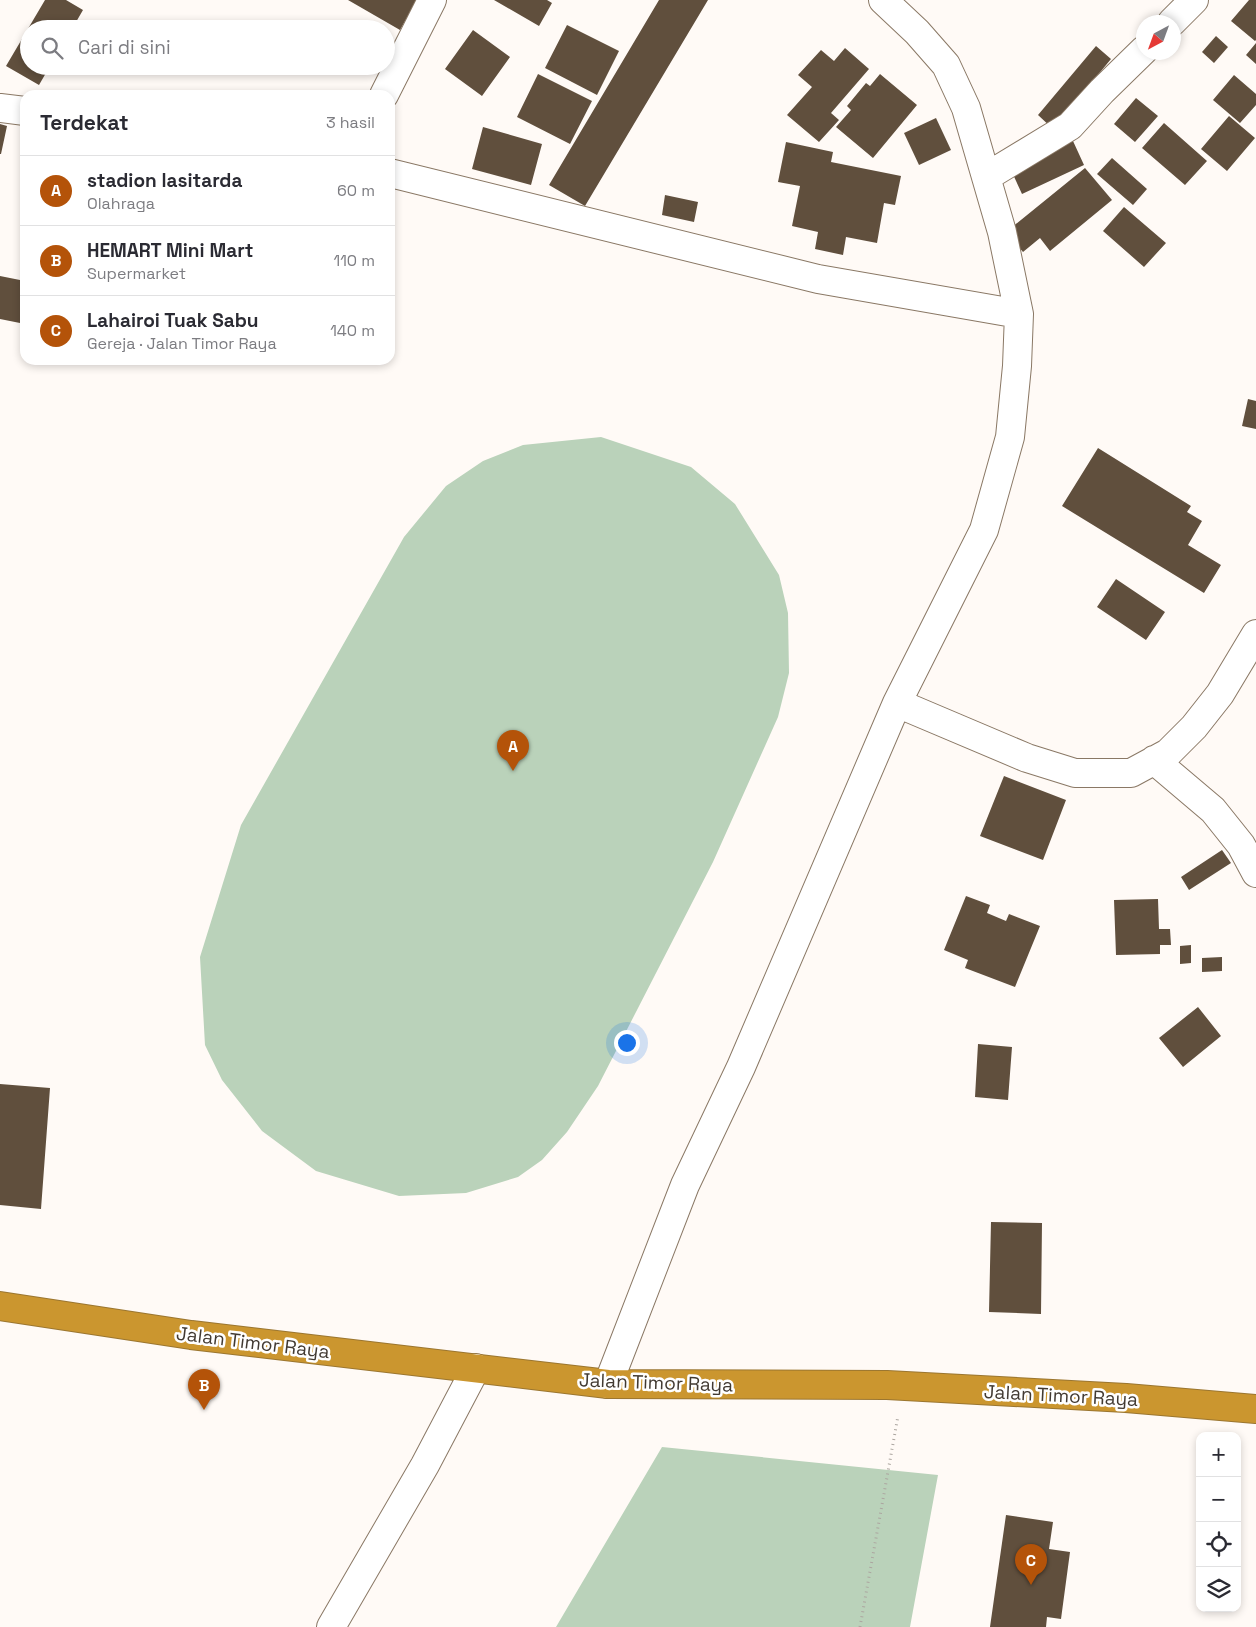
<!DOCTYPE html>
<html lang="id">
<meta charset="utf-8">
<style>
:root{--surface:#fff;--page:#f2f2f3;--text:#2b2b33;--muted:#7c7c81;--line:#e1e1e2;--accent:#b45309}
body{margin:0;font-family:"Space Grotesk",sans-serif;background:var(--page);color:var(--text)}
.controls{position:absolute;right:15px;bottom:15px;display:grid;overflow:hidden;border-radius:10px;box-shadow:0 2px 8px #0003}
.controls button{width:45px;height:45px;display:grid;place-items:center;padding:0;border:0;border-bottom:1px solid var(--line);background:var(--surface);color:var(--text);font:25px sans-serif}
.compass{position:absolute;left:1136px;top:15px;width:45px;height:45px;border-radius:50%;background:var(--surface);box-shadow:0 2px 8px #0003;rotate:221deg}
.you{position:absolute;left:626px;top:1042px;width:18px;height:18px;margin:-12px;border:4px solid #fff;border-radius:50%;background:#1a73e8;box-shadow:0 0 0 8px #1a73e833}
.badge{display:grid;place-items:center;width:32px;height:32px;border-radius:50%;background:var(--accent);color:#fff;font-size:16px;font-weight:700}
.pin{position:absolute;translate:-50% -41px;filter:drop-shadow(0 1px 2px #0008)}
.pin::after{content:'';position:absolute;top:26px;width:18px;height:15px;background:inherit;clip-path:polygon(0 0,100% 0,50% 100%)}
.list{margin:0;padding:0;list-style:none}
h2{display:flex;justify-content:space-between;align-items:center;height:65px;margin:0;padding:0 20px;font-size:21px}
h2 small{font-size:16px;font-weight:400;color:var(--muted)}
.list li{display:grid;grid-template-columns:32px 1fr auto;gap:15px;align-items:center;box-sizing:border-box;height:70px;padding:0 20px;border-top:1px solid var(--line)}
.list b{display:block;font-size:19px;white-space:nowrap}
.list p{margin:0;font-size:16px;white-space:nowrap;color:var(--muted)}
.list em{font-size:16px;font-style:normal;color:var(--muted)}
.icon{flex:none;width:28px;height:28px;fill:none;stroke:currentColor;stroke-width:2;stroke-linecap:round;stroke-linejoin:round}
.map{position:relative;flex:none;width:1256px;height:1627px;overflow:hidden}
.search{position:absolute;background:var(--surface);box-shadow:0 2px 8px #0003;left:20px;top:20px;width:375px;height:55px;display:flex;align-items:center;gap:12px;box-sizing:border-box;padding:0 18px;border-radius:28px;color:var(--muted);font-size:19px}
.panel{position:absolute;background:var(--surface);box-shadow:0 2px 8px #0003;left:20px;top:90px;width:375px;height:275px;border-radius:15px}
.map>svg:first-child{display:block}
.green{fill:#bad2ba}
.building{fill:#604f3d}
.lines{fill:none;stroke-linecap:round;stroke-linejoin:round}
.street-casing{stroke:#8a7865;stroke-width:30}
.highway-casing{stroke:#9b7630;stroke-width:30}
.path{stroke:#aca6a0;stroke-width:3;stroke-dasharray:1 4;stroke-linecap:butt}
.street{stroke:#fff;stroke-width:28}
.highway{stroke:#cb962f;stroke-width:28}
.labels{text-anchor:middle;stroke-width:5;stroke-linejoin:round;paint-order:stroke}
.street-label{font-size:19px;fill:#423a32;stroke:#fff}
</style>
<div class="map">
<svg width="1256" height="1627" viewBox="0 0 1256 1627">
<rect width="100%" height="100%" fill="#fffaf6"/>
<path class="green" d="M601 437 691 467 735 504 779 575 788 613 789 673 778 717 713 862 598 1086 567 1132 542 1160 518 1177 466 1193 399 1196 316 1171 262 1131 222 1080 205 1045 200 957 241 825 404 537 446 486 483 461 523 445Z
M662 1447 938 1475 910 1627H556Z"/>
<path class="building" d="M45 0H66L83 10 72 29H29V66H50L39 85 6 66Z
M348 0H417L400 30Z
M494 0H547L552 3 539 26Z
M659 0H708L585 206 549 185Z
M1249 0H1256V40L1255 41 1231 21Z
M567 25 619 51 597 95 545 68Z
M473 30 510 57 482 96 445 69Z
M1216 36 1228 47 1214 63 1202 52Z
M1256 43V64L1246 55Z
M1096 46 1111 59 1053 129 1038 115Z
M845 48 869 69 831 113 839 120 819 142 787 115 812 87 798 75 821 50 834 61Z
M538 74 592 101 570 144 517 117Z
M880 74 917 105 873 158 836 127 851 110 847 106 866 83 870 86Z
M1234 75 1256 94V105L1240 123 1213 100Z
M1136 98 1158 116 1135 142 1114 124Z
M1229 116 1255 138 1227 171 1201 149Z
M936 118 951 150 919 165 904 133Z
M1164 123 1207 161 1185 185 1142 148Z
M0 124 7 126 1 154H0Z
M483 127 542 144 531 185 472 169Z
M1073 141 1084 165 1022 194 1011 170Z
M786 142 833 152 831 162 901 176 895 205 884 203 877 243 846 237 843 255 815 249 818 232 792 226 800 186 778 182Z
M1112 158 1147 189 1133 205 1097 174Z
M1085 168 1112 200 1050 251 1040 238 1023 252 1006 232Z
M665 195 698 202 694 222 662 215Z
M1124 207 1166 243 1144 267 1103 231Z
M0 276 25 281V293L20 323 0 319Z
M1248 399 1256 401V429L1242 426Z
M1098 448 1191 506 1187 512 1202 521 1188 545 1221 565 1204 593 1062 506Z
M1116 579 1165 612 1146 640 1097 607Z
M1004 776 1066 800 1043 860 980 836Z
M1222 850 1231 863 1189 890 1181 877Z
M966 896 990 905 987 913 1006 921 1009 914 1040 926 1015 987 965 968 968 960 944 950Z
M1158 899 1159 929H1170L1171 945H1160V954L1116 955 1114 900Z
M1191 945V963L1180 964V946Z
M1222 957V971L1202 972V958Z
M1198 1007 1221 1036 1183 1067 1159 1038Z
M978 1044 1012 1047 1008 1100 975 1097Z
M0 1084 50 1088 41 1209 0 1205Z
M991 1222 1042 1223 1041 1314 989 1312Z
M1006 1515 1053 1522 1049 1549 1070 1552 1061 1619 1047 1617 1046 1627H990Z"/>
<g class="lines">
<g class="street-casing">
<path id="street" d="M1172 22 1194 0
M384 95 432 0
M0 108 25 111
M390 173 818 279 1019 314
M986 177 1070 126 1102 91 1144 50
M897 703 1027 758 1075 773H1131L1168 753 1194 727 1220 694 1256 634
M1154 760 1213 810 1241 845 1256 873
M608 1384 685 1185 741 1067 897 703 984 530 1010 437 1017 366 1019 314 1002 232 966 108 946 65 917 32 883 0
M331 1627 425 1465 476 1368"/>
</g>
<g class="highway-casing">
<path id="highway" d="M0 1306 191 1335 608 1384 887 1385 1126 1398 1256 1409"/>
</g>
<path class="path" d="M860 1627 898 1416"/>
<use href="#street" class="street"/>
<use href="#highway" class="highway"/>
</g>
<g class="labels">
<g class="street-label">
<text transform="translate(253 1342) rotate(7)" y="7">Jalan Timor Raya</text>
<text transform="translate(656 1382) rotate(2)" y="7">Jalan Timor Raya</text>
<text transform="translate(1061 1395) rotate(3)" y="7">Jalan Timor Raya</text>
</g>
</g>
</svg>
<div class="controls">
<button>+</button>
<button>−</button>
<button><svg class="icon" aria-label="locate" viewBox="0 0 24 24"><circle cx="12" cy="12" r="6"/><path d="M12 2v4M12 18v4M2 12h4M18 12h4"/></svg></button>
<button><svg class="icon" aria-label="layers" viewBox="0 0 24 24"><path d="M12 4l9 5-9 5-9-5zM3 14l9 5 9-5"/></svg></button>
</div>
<svg class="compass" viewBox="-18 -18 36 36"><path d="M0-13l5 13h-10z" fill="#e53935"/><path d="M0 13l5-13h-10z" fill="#7c7c81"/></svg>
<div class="you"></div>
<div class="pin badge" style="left:513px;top:771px">A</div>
<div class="pin badge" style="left:204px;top:1410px">B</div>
<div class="pin badge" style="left:1031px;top:1585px">C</div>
<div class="search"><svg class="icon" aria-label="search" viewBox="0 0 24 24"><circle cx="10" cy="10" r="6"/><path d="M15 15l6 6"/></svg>Cari di sini</div>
<section class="panel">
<h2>Terdekat<small>3 hasil</small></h2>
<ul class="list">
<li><span class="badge">A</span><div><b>stadion lasitarda</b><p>Olahraga</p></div><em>60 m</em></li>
<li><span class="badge">B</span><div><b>HEMART Mini Mart</b><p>Supermarket</p></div><em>110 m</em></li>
<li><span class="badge">C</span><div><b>Lahairoi Tuak Sabu</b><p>Gereja · Jalan Timor Raya</p></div><em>140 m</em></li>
</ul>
</section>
</div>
